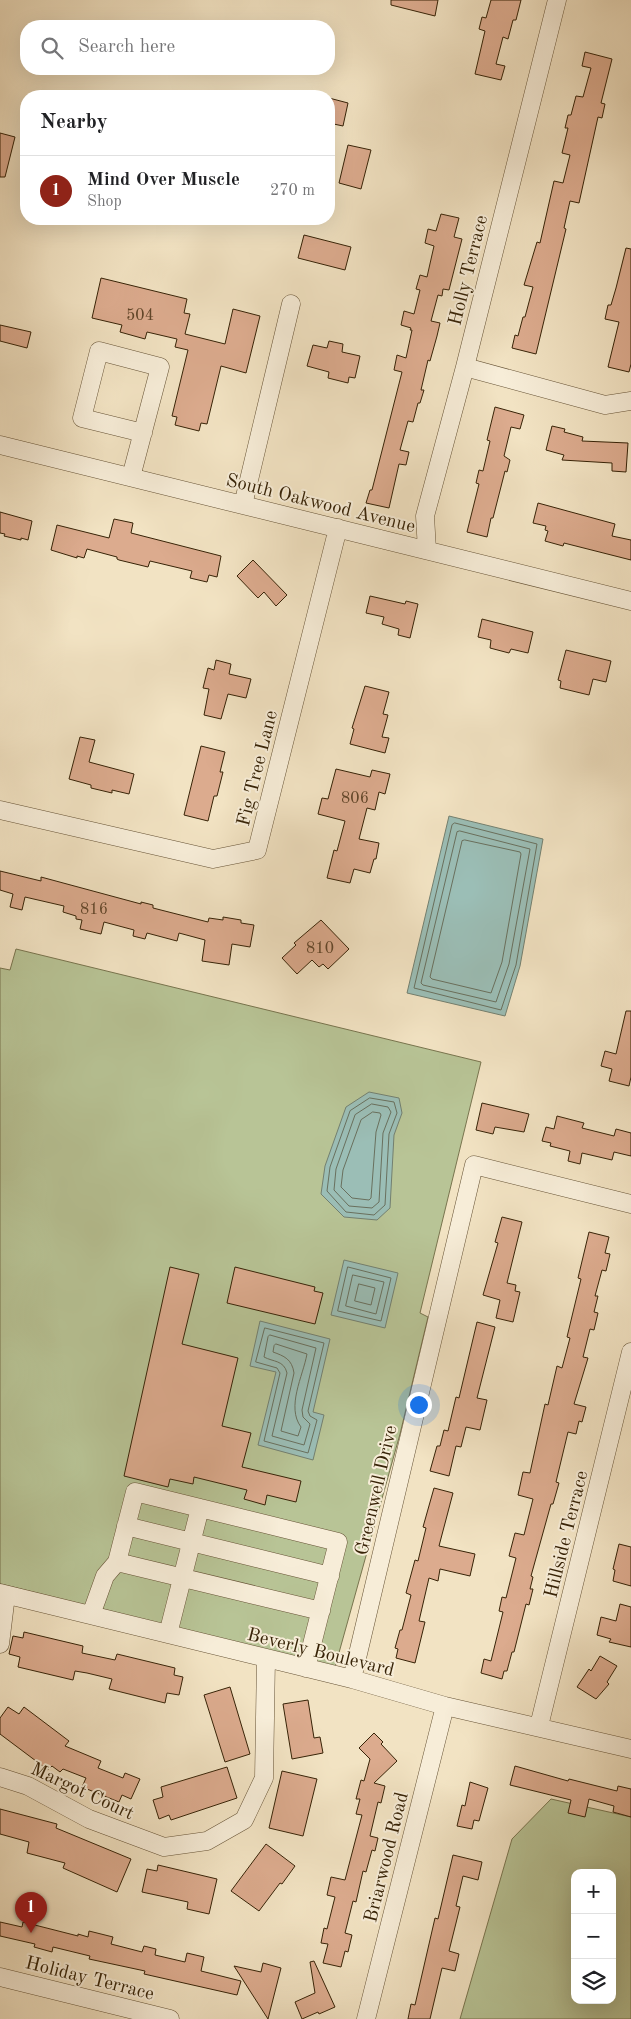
<!DOCTYPE html>
<meta charset="utf-8">
<style>
:root{--surface:#fff;--page:#f2f2f2;--text:#202124;--muted:#757577;--line:#e0e0e0;--accent:#8f2418}
body{margin:0;font-family:"Old Standard TT",serif;background:var(--page);color:var(--text)}
.controls{position:absolute;right:15px;bottom:15px;display:grid;overflow:hidden;border-radius:10px;box-shadow:0 5px 20px #0002}
.controls button{width:45px;height:45px;display:grid;place-items:center;padding:0;border:0;border-bottom:1px solid var(--line);background:var(--surface);color:var(--text);font:25px sans-serif}
.you{position:absolute;left:418px;top:1404px;width:18px;height:18px;margin:-12px;border:4px solid #fff;border-radius:50%;background:#1a73e8;box-shadow:0 0 0 8px #1a73e833}
.badge{display:grid;place-items:center;width:32px;height:32px;border-radius:50%;background:var(--accent);color:#fff;font-size:16px;font-weight:700}
.pin{position:absolute;translate:-50% -41px;filter:drop-shadow(0 1px 2px #0008)}
.pin::after{content:'';position:absolute;top:26px;width:18px;height:15px;background:inherit;clip-path:polygon(0 0,100% 0,50% 100%)}
.list{margin:0;padding:0;list-style:none}
h2{display:flex;justify-content:space-between;align-items:center;height:65px;margin:0;padding:0 20px;font-size:21px}
h2 small{font-size:16px;font-weight:400;color:var(--muted)}
.list li{display:grid;grid-template-columns:32px 1fr auto;gap:15px;align-items:center;box-sizing:border-box;height:70px;padding:0 20px;border-top:1px solid var(--line)}
.list b{display:block;font-size:19px;white-space:nowrap}
.list p{margin:0;font-size:16px;white-space:nowrap;color:var(--muted)}
.list em{font-size:16px;font-style:normal;color:var(--muted)}
.icon{flex:none;width:28px;height:28px;fill:none;stroke:currentColor;stroke-width:2;stroke-linecap:round;stroke-linejoin:round}
.map{position:relative;flex:none;width:631px;height:2019px;overflow:hidden}
.search{position:absolute;background:var(--surface);box-shadow:0 5px 20px #0002;left:20px;top:20px;width:315px;height:55px;display:flex;align-items:center;gap:12px;box-sizing:border-box;padding:0 18px;border-radius:20px;color:var(--muted);font-size:19px}
.panel{position:absolute;background:var(--surface);box-shadow:0 5px 20px #0002;left:20px;top:90px;width:315px;height:135px;border-radius:20px}
.map>svg:first-child{display:block}
.green{fill:#b8c496;stroke:#78744e;fill-rule:evenodd}
.water{fill:#9bbeb6;stroke:#738070}
.lines{fill:none;stroke-linecap:round;stroke-linejoin:round}
.shore{stroke:#69705e;stroke-width:1}
.building{fill:#dcab8e;stroke:#372307}
.minor-casing{stroke:#665336;stroke-width:19}
.minor{stroke:#f7edd8;stroke-width:18}
.labels{text-anchor:middle;stroke-width:4;stroke-linejoin:round;paint-order:stroke}
.number-label{font-size:16px;fill:#604529}
.street-label{font-size:19px;fill:#372307;stroke:#f7edd8}
</style>
<div class="map">
<svg width="631" height="2019" viewBox="0 0 631 2019">
<rect width="100%" height="100%" fill="#f2e3c3"/>
<filter id="stains"><feTurbulence type="fractalNoise" baseFrequency=".004" numOctaves="4"/><feColorMatrix values="0 0 0 0 .2 0 0 0 0 .09 0 0 0 0 .02 0 0 0 .5 -.17"/></filter>
<radialGradient id="worn" r=".72"><stop offset=".6" stop-color="#630" stop-opacity="0"/><stop offset="1" stop-color="#630" stop-opacity=".3"/></radialGradient>
<path class="green" d="M16 949 481 1062 420 1313 428 1317 400 1434 335 1667 0 1584V968L10 970Z
M551 1799 631 1817V2019H460L512 1839ZM575 1873H612V2000H575Z"/>
<path class="water" d="M449 816 543 839 520 966 505 1016 407 993Z
M369 1092 399 1098 402 1113 394 1135 390 1208 377 1220 344 1217 321 1194 325 1166 346 1107Z
M344 1260 398 1273 385 1328 331 1315Z
M260 1321 330 1339 313 1412 324 1415 313 1460 258 1445 276 1372 250 1366Z"/>
<g class="lines">
<path class="shore" d="M455 823 537 844 516 965 501 1010 414 988 452 825Z
M460 831 530 849 509 964 496 1002 423 985 421 983 457 832Z
M465 840 520 852 521 854 502 962 491 993 432 979 430 977 462 841Z
M370 1098 394 1102 397 1113 389 1134 385 1205 374 1215 346 1212 327 1191 330 1167 350 1111Z
M372 1104 388 1107 391 1112 383 1133 379 1202 372 1208 349 1206 334 1190 336 1169 355 1115Z
M373 1112 380 1113 381 1115 376 1132 371 1198 369 1200 352 1198 341 1187 343 1170 361 1120Z
M348 1267 391 1278 381 1321 338 1311Z
M353 1275 384 1282 376 1314 346 1306Z
M359 1284 375 1288 371 1305 355 1301Z
M265 1328 324 1343 308 1411 310 1416 317 1420 308 1453 264 1441 280 1373 277 1368 256 1362Z
M270 1335 316 1348 302 1410 303 1417 310 1424 304 1445 272 1436 287 1373C284 1360 273 1362 264 1357L268 1337Z
M276 1344 307 1354C303 1376 286 1407 301 1427L298 1436 281 1431 294 1373C292 1359 284 1356 273 1352L274 1346Z"/>
</g>
<path class="building" d="M391 0H438L435 16 391 5Z
M491 0H521L516 20H513L508 39 503 37 496 64 505 66 501 80 475 74 485 31 479 29 482 17 486 18Z
M585 52 612 59 601 103 605 104 602 118 598 117 579 203 570 201 564 228 566 229 536 354 512 348 515 335 518 336 523 317H525L533 287 524 285 537 242 540 243 554 181 563 183 570 155 562 153 568 128H565L568 115H571L576 96 583 97 591 68 582 66Z
M329 98 348 103 343 126 329 123Z
M0 133 15 137 5 177H0Z
M348 145 371 150 361 189 339 183Z
M441 214 459 218 454 237 462 239 449 290 443 289 442 296 438 295 431 321 440 323 437 336 430 361 428 360 421 390H424L420 403H418L413 422 408 421 400 450 409 452 406 465 399 464 389 508 366 503 370 490H372L402 372 394 370 397 355 406 358 412 330H410L411 328 401 325 404 311 414 314 420 290 416 289 420 275 427 277 434 246 425 243 428 229 436 231Z
M304 235 351 247 345 270 298 258Z
M626 248 631 249V364L629 372 608 367 619 322 605 319 608 305H611L616 288Z
M101 278 187 299 184 313 190 314 185 334 225 344 233 309 260 316 246 373 221 366 207 424 201 423 199 431 175 425 177 417 172 416 188 350 175 347 177 339 147 332 145 339 120 332 122 325 92 318Z
M0 325 31 332 27 348 0 341Z
M329 341 343 344 342 352 360 356 355 378 349 377 348 383 328 378 329 372 307 366 313 345 327 348Z
M495 407 524 415 520 429 511 427 504 456 510 460 507 472 505 471 493 518H491L487 537 467 532 479 484 476 483 479 470 483 471 490 441 487 440Z
M552 426 565 429 564 432 583 437 582 441 628 443 626 472 612 471V463L562 460 564 455 546 450Z
M538 503 615 524 612 536 631 540V560L564 543 563 546 545 541 548 531 545 530 546 526 533 523Z
M0 512 32 521 28 540 21 538V540L4 536 5 534 0 533Z
M114 519 133 523 131 533 221 556 217 577 209 575 207 582 190 578 192 571 150 561 148 567 119 560 117 559V557L87 549 84 558 77 556V558L51 550 57 525 109 538Z
M253 560 287 595 276 606 264 592 258 598 237 576Z
M370 596 405 604 406 601 418 604 410 638 398 635 399 629 382 624 384 617 366 613Z
M482 619 533 632 528 653 511 649 509 653 490 648 491 640 478 637Z
M566 650 611 661 606 682 593 679 589 695 560 688 561 681 558 680Z
M216 660 231 664 229 674 251 679 246 698 228 694 221 719 204 715 209 689 203 688 208 668 214 670Z
M365 686 389 692 383 714 388 715 382 737 389 738 385 753 350 744 354 729 352 728Z
M80 737 95 740 89 762 134 774 129 794 112 790V793L91 788V785L69 779Z
M201 746 225 752 220 772H223L217 796H214L208 821 184 815Z
M336 769 370 777 372 770 390 774 385 794 379 792 375 810 367 808 359 839 379 843 376 859H374L370 873 354 869 350 883 327 878 334 850 337 851 345 821 318 814 322 798 328 799Z
M0 871 41 881V877L141 904V902L153 905V908L208 922 209 918 223 920V917L241 920V923L254 925 250 947 232 944 229 965 202 961 205 940 179 933 177 941 147 933 145 939 133 936 134 930 104 922 101 934 80 929 82 920 76 919V916L63 912 64 906 25 897 22 910 10 907 13 894 0 890Z
M321 920 349 949 328 969 323 964 319 967 312 960 297 974 282 958 296 945 294 943Z
M626 1011H631V1077L629 1086 609 1081 612 1069 601 1066 605 1051 616 1054Z
M482 1103 529 1114 524 1132 495 1127 493 1134 476 1130Z
M557 1116 584 1123 582 1128 614 1136 616 1129 631 1133V1156L614 1152 612 1160 582 1153 580 1164 568 1161 570 1151 550 1146 551 1143 542 1141 546 1127 554 1129Z
M502 1217 522 1222 507 1283 516 1285 515 1291 520 1292 513 1322 496 1318 500 1300 483 1295 498 1243 495 1242Z
M589 1232 609 1237 605 1253 610 1254 606 1271 602 1270 595 1296H598L594 1312 598 1313 594 1330 590 1329 583 1357 588 1358 574 1404 586 1407 582 1422 579 1421 576 1434 568 1432 556 1482 559 1483 553 1504H551L531 1576 533 1577 530 1589H533L529 1605 526 1604 514 1652H512L507 1671H504L502 1679 481 1673 484 1659 491 1661 503 1612 499 1611 502 1597 506 1598 516 1558 509 1556 515 1533 524 1535 533 1499 518 1495 523 1472 530 1473 545 1404 548 1405 557 1366 562 1368 570 1338 567 1337 581 1279 578 1278Z
M170 1267 199 1274 182 1344 238 1358 222 1426 251 1433 242 1467 301 1481 296 1502 267 1495 265 1505 244 1499 247 1490 194 1477 193 1484 170 1479 168 1487 124 1476Z
M235 1267 315 1287 314 1291 323 1293 315 1324 227 1303Z
M477 1322 495 1327 477 1398 487 1400 480 1430 466 1427 461 1447 456 1446 449 1476 430 1471 437 1446H440L444 1430 448 1431 456 1397 459 1398Z
M434 1488 453 1493 439 1546 475 1554 470 1576 440 1569 438 1581 429 1578 419 1621 425 1622 415 1663 396 1658 398 1649 395 1648 400 1630H402L411 1595 406 1593 415 1560 418 1561 426 1528 423 1527Z
M619 1544 631 1547V1586L613 1581 615 1570 613 1569Z
M620 1604 631 1607V1647L609 1642 611 1639 597 1635 601 1617 616 1621Z
M24 1632 83 1646 82 1653 115 1660 117 1654 175 1668 174 1675 183 1677 179 1695 167 1693 165 1703 109 1689 112 1679 87 1673 75 1671 73 1680 18 1667 20 1657 9 1654 13 1636 23 1638Z
M600 1656 617 1666 607 1682 609 1684 596 1699 577 1687 589 1669 591 1671Z
M230 1687 250 1754 225 1762 204 1695Z
M308 1700 314 1738 320 1737 323 1753 292 1759 283 1704Z
M8 1707 19 1714 24 1707 69 1741 65 1746 101 1761 98 1768 123 1778 125 1773 140 1779 131 1799 122 1795 119 1802 82 1787 86 1778 63 1769 60 1772 52 1766 48 1770 0 1734V1718Z
M374 1733 383 1742 381 1744 397 1761 374 1783 385 1786 381 1803 378 1802 370 1836 378 1838 375 1851 372 1850 366 1872 363 1871 356 1902 353 1901 345 1933 352 1935 348 1952 345 1951 341 1967 323 1963 328 1944 321 1943 324 1928 327 1929 335 1897 327 1895 331 1877 345 1880 362 1815 356 1814 360 1799H356L361 1780 364 1781 370 1759 359 1748Z
M515 1766 568 1781 569 1779 617 1791 618 1786 631 1789V1817L613 1812 614 1806 589 1799 585 1817 568 1813 571 1800 510 1785Z
M227 1767 237 1798 171 1820 169 1815 159 1819 153 1800 163 1797 161 1787Z
M282 1771 317 1779 303 1836 269 1828Z
M470 1782 488 1788 479 1821 474 1820 472 1829 457 1826 462 1805 465 1806Z
M0 1809 57 1824 56 1828 131 1859 117 1892 63 1868 65 1863 27 1853 29 1842 0 1834Z
M266 1844 295 1866 282 1884 280 1883 259 1911 231 1891Z
M453 1855 482 1862 478 1880 463 1876 456 1906 460 1907 449 1951 459 1954 455 1971 442 1968 430 2019H408L411 2004 415 2005 435 1918 438 1919Z
M158 1865 217 1879 209 1914 187 1909 188 1902 142 1892 147 1869 157 1871Z
M0 1922 22 1927 23 1922 78 1936V1934L88 1937 89 1931 113 1937 111 1944 142 1952 144 1946 156 1949 155 1955 185 1962 187 1953 204 1957 201 1971 241 1981 237 1995 144 1974 145 1971 89 1959 90 1956 53 1947 52 1952 34 1947 35 1944 0 1936Z
M314 1961 335 2007 319 2014 318 2012 302 2019 295 2002 315 1993 310 1962Z
M263 1963 281 1968 268 2019 234 1966 261 1972Z"/>
<g class="lines">
<g class="minor-casing">
<path id="minor" d="M465 367 605 405 631 401
M0 445 631 601
M131 477 160 367 99 351 82 418 143 433
M243 505 291 304
M427 550 425 516 465 367 557 0
M0 810 213 859 257 850 338 528
M126 1526 330 1576
M117 1562 321 1611
M0 1593 352 1679 445 1706 631 1749
M91 1615 105 1576 117 1562 135 1492 338 1542 306 1668
M168 1634 200 1508
M0 1644 6 1595
M352 1679 474 1165 631 1204
M539 1726 631 1352
M0 1777 28 1786 89 1819 164 1847 207 1841 244 1820 264 1778 266 1658
M0 1977 170 2019
M366 2019 445 1706"/>
</g>
<use href="#minor" class="minor"/>
</g>
<g class="labels">
<g class="number-label">
<text x="140" y="320">504</text>
<text x="355" y="803">806</text>
<text x="94" y="914">816</text>
<text x="320" y="953">810</text>
</g>
<g class="street-label">
<text transform="translate(467 270) rotate(-76)" y="7">Holly Terrace</text>
<text transform="translate(321 502) rotate(14)" y="7">South Oakwood Avenue</text>
<text transform="translate(256 768) rotate(-76)" y="7">Fig Tree Lane</text>
<text transform="translate(375 1490) rotate(-77)" y="7">Greenwell Drive</text>
<text transform="translate(565 1534) rotate(-76)" y="7">Hillside Terrace</text>
<text transform="translate(321 1651) rotate(14)" y="7">Beverly Boulevard</text>
<text transform="translate(83 1790) rotate(25)" y="7">Margot Court</text>
<text transform="translate(385 1857) rotate(-76)" y="7">Briarwood Road</text>
<text transform="translate(90 1977) rotate(14)" y="7">Holiday Terrace</text>
</g>
</g>
<rect width="100%" height="100%" filter="url(#stains)"/>
<rect width="100%" height="100%" fill="url(#worn)"/>
</svg>
<div class="controls">
<button>+</button>
<button>−</button>
<button><svg class="icon" aria-label="layers" viewBox="0 0 24 24"><path d="M12 4l9 5-9 5-9-5zM3 14l9 5 9-5"/></svg></button>
</div>
<div class="you"></div>
<div class="pin badge" style="left:31px;top:1933px">1</div>
<div class="search"><svg class="icon" aria-label="search" viewBox="0 0 24 24"><circle cx="10" cy="10" r="6"/><path d="M15 15l6 6"/></svg>Search here</div>
<section class="panel">
<h2>Nearby<small></small></h2>
<ul class="list">
<li><span class="badge">1</span><div><b>Mind Over Muscle</b><p>Shop</p></div><em>270 m</em></li>
</ul>
</section>
</div>
